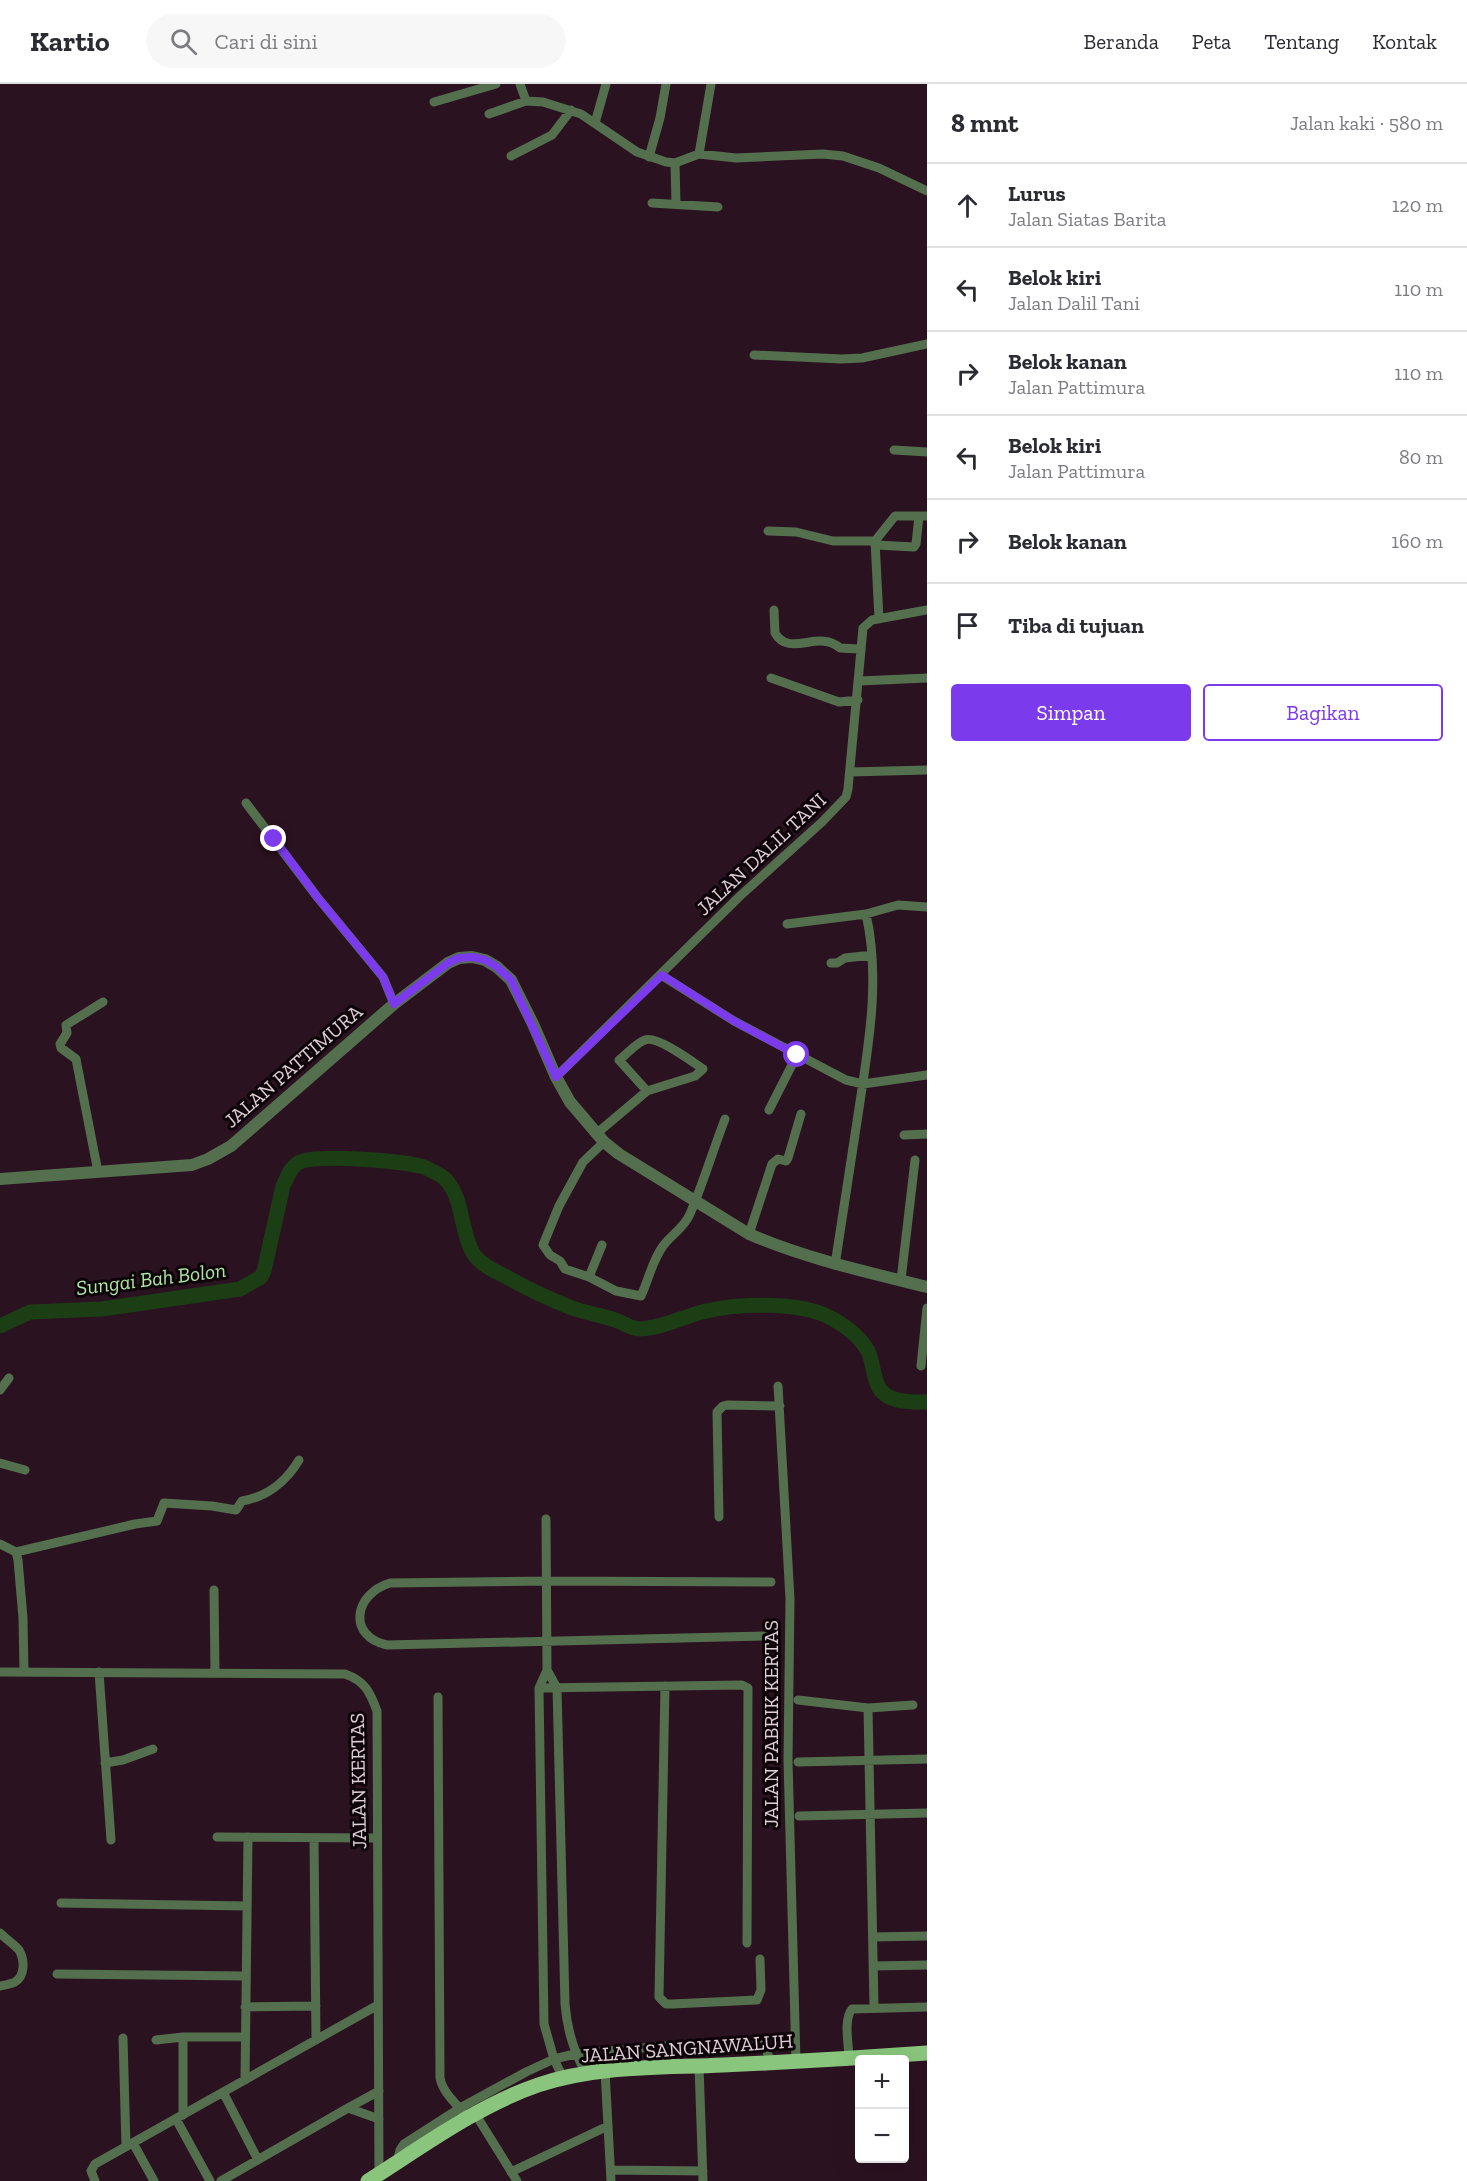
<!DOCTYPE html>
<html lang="id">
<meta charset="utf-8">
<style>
:root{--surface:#fff;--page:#f7f7f7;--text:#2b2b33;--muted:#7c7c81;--line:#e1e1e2;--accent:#7c3aed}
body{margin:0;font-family:"Zilla Slab",serif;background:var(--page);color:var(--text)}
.controls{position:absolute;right:18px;bottom:18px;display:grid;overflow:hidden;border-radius:6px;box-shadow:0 6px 24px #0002}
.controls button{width:54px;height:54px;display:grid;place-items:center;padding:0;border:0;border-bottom:2px solid var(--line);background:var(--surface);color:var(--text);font:30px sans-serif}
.stop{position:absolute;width:18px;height:18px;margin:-14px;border:4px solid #7c3aed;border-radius:50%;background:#fff}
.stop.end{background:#7c3aed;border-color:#fff;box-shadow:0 2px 6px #0008}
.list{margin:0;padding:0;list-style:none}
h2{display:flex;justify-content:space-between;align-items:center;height:78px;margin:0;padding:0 24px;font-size:26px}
h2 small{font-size:20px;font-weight:400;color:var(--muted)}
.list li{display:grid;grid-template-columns:39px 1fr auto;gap:18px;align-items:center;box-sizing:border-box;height:84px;padding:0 24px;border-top:2px solid var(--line)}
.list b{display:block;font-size:22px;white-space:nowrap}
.list p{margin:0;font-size:20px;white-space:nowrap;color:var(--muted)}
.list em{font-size:20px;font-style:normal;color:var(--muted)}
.actions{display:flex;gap:12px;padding:18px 24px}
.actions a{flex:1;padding:14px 0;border:2px solid var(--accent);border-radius:6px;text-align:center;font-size:21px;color:var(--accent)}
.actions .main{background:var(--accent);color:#fff}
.icon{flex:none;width:33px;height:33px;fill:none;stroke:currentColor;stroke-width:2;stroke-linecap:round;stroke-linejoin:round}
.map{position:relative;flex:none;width:927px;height:2097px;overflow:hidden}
header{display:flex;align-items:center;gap:36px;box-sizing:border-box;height:84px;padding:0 30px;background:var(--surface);border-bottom:2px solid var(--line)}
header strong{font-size:28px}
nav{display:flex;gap:33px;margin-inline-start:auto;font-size:21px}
.search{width:420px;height:54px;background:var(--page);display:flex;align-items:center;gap:15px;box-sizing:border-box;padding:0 21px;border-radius:33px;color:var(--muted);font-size:22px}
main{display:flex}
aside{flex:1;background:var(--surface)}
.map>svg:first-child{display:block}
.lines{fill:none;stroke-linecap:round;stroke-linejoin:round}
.river{stroke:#1b3e14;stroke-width:15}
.minor{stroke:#536f4d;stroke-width:9}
.tertiary{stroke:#536f4d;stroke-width:12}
.primary{stroke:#89c57c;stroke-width:15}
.route{stroke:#7c3aed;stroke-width:8}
.labels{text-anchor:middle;stroke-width:6;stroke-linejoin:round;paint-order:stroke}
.street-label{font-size:20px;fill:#e1cfd8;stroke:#0c0408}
.water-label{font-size:21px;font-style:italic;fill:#aee7a3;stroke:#0c0408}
</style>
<header>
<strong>Kartio</strong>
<div class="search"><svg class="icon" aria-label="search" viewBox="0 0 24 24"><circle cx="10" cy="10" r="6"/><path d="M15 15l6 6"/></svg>Cari di sini</div>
<nav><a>Beranda</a><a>Peta</a><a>Tentang</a><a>Kontak</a></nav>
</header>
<main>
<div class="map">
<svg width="927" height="2097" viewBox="0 0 927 2097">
<rect width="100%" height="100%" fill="#2b1220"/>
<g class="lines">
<path class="river" d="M0 1242 30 1228 102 1225 240 1205 261 1193 264 1187 283 1102C287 1094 290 1084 298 1079 313 1069 405 1077 424 1083 430 1086 443 1091 447 1097 464 1117 460 1147 473 1169 482 1183 500 1189 514 1197 532 1207 552 1216 572 1224 586 1229 601 1231 615 1236 625 1239 630 1245 640 1245 663 1244 684 1232 706 1227 738 1219 798 1218 827 1232 843 1240 859 1251 868 1267 873 1278 873 1291 878 1302 886 1319 911 1318 927 1318"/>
<path class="minor" d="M520 0 526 17
M434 18 496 0
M489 30 526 17 543 18 581 30 637 68 666 78 675 79 699 70 736 74 823 70 843 72 879 84 927 107
M595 39 606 0
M699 70 711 0
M511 72 552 51 571 26
M649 73 660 34 666 0
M675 79 676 120
M652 119 718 123
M754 271 841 275 862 274 927 260
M894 366 927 368
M768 447 796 448 833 457H875
M876 461 914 463 916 460 919 432
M774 526 775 549C789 574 819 545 840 564L860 565
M879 535 875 457 895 432H927
M771 594 839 618 858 616
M859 597 927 594
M850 688 927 686
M246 719 318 814 383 893 394 920
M787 840 866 830
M831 879H837L845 874 872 871
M661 891 734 937 846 996 863 1000 927 991
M556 993 740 812 822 738 846 713 848 705 863 544 872 536 927 526
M769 1026 797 971
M596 1050 647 1007 695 992 703 985C693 978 656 951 645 956 636 959 627 970 619 976L647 1007
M904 1051 927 1050
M98 1088 76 975 61 964 60 960 67 949 66 941 103 918
M749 1150 772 1080 778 1075 786 1077 788 1074 801 1030
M602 1161 589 1193 616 1207 641 1212C649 1195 652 1177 663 1162 671 1151 684 1144 690 1130 703 1100 713 1066 725 1035
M835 1181C843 1131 850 1081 858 1031 868 964 881 896 866 830L898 821 927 823
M589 1193 565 1185 560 1177 550 1171 543 1161 559 1122 583 1078 604 1058
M901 1196 915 1076
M921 1282 927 1224
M778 1302 790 1515 788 1676 796 1978
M0 1306 9 1294
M0 1379 25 1386
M719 1433 717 1328 723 1322 727 1321 780 1322
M546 1435 547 1586 539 1604 544 1940 554 1975 563 1994
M0 1460 16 1468 18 1476 23 1534 24 1588
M16 1468 135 1440 157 1437 164 1419 212 1422 236 1426 242 1417C266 1413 286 1398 299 1376
M214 1506 215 1589
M768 1552 387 1561C347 1552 354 1510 390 1499L547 1497 771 1498
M547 1586 557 1604 565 1920C567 1945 573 1967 586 1989
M0 1588 345 1590C365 1597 370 1608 377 1627L379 2090
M99 1588 111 1756
M665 1602 659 1913 666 1920H672L757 1916 761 1906 760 1875
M539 1604 742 1601 748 1604 747 1859
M438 1613 440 1994C443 2010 459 2022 469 2035
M798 1616 868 1624 874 1923
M868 1624 913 1621
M798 1678 927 1675
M105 1679 123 1676 153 1665
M799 1732 927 1729
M217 1753 377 1754
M314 1754 316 1956
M61 1819 247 1822
M0 1849C6 1855 14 1860 19 1866 25 1876 25 1892 15 1898 11 1900 5 1901 0 1902
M873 1853 927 1852
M874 1882 927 1881
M57 1890 246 1892
M245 1923 316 1922
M183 1953V2031
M123 1954 126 2063
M156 1956 183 1953H245
M849 1975C849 1961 843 1936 852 1925L927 1923
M699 1982 703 2097
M605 1987 611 2097
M245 1996 248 1753
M223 2008 258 2076
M348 2024 379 2007
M476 2031 517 2097
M176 2035 210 2097
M133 2059 154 2097
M397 2079 400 2066 404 2060 460 2024 526 1988 554 1975 575 1970 664 1962 759 1960 766 1965 771 1979
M611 2086 703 2087
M511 2088 608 2042
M95 2097 91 2087 95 2080 378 1921
M221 2097 348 2024 379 2035"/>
<path class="tertiary" d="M0 1095 192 1081 208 1075 231 1062 394 920 448 879 459 874 472 873 485 876 497 883 511 896 533 940 556 993 570 1018 604 1058 619 1070 749 1150C807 1175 867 1188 927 1203"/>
<path class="primary" d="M368 2097C422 2063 477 2022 538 2001 597 1981 661 1984 723 1981 791 1978 859 1974 927 1969"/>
</g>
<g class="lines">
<path class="route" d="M274 755 318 814 383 893 394 920 448 879 459 874 472 873 485 876 497 883 511 896 556 993 662 891 734 937 797 971"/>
</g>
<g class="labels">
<g class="street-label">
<text transform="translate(761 770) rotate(-43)" y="7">JALAN DALIL TANI</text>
<text transform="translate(293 982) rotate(-41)" y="7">JALAN PATTIMURA</text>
<text transform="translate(771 1640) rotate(-90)" y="7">JALAN PABRIK KERTAS</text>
<text transform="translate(358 1697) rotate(-91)" y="7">JALAN KERTAS</text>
<text transform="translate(687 1964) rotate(-4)" y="7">JALAN SANGNAWALUH</text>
</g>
<g class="water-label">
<text transform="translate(151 1195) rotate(-7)" y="7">Sungai Bah Bolon</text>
</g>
</g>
</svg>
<div class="controls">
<button>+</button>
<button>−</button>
</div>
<div class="stop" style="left:797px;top:971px"></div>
<div class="stop end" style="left:274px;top:755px"></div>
</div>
<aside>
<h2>8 mnt<small>Jalan kaki · 580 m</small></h2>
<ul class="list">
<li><svg class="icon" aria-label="ahead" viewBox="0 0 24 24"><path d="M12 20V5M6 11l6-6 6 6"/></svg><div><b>Lurus</b><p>Jalan Siatas Barita</p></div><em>120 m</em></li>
<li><svg class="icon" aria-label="left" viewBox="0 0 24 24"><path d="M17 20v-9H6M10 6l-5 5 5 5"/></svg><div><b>Belok kiri</b><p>Jalan Dalil Tani</p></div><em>110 m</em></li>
<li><svg class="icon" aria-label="right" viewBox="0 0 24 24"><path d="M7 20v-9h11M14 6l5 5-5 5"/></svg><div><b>Belok kanan</b><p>Jalan Pattimura</p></div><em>110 m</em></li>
<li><svg class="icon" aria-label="left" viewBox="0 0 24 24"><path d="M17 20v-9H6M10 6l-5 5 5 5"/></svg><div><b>Belok kiri</b><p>Jalan Pattimura</p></div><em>80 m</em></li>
<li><svg class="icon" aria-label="right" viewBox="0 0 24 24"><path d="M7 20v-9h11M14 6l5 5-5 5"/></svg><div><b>Belok kanan</b></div><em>160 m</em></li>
<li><svg class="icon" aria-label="arrive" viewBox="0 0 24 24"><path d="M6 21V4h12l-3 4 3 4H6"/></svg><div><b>Tiba di tujuan</b></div></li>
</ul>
<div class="actions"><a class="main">Simpan</a><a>Bagikan</a></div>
</aside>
</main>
